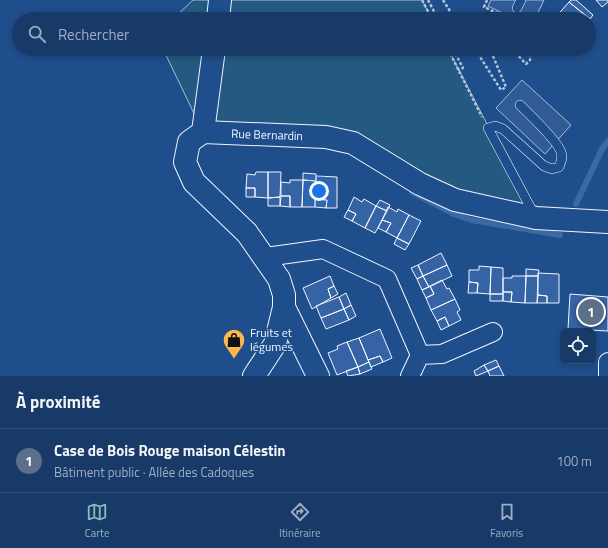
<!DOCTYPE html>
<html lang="fr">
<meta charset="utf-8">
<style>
:root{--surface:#173a69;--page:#244571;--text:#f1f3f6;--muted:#9eadc0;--line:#36547d;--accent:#8bbbb9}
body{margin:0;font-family:"Titillium Web",sans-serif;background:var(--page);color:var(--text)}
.controls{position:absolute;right:12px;bottom:12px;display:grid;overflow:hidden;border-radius:8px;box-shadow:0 2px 6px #0003}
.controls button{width:36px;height:36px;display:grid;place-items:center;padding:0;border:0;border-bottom:1px solid var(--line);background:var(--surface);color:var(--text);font:20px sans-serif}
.you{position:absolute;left:319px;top:191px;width:14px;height:14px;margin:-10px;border:3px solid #fff;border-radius:50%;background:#1a73e8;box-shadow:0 0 0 6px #1a73e833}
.badge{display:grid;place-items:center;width:26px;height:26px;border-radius:50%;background:var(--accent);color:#fff;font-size:13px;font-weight:700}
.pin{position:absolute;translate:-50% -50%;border:2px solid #fff;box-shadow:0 1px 4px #0006}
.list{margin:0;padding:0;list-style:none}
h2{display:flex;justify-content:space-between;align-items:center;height:52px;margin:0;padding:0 16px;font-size:17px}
h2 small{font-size:13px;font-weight:400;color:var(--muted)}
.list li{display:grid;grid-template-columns:26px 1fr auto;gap:12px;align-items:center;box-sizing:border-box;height:64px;padding:0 16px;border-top:1px solid var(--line)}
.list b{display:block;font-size:15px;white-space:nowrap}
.list p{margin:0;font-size:13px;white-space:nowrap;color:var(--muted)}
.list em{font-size:13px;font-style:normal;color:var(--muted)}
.icon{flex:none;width:22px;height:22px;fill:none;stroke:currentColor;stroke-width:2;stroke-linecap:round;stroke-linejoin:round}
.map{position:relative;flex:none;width:608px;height:376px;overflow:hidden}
.search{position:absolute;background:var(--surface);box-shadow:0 2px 6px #0003;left:12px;right:12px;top:12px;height:44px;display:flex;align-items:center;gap:10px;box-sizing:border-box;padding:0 14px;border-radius:22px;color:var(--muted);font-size:15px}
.sheet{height:116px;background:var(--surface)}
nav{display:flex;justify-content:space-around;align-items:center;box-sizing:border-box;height:56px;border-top:1px solid var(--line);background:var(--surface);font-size:11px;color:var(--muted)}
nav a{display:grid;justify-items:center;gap:2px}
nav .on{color:var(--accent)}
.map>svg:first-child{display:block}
.green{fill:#245a82;stroke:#a8bbd7}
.parking{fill:#305b95;stroke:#a8bbd7}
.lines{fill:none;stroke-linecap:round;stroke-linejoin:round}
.stream{stroke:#3b69a3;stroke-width:6}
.building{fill:#3563a3;stroke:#f2f6ff}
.service-casing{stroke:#f2f6ff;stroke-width:10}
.minor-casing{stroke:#f2f6ff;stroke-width:20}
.tertiary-casing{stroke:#f2f6ff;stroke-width:24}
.secondary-casing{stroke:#f2f6ff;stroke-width:24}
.primary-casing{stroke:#f2f6ff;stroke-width:24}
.path{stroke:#b3c4dc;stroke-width:2.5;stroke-dasharray:3 2;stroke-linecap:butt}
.service{stroke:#1f4e8c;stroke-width:9}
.minor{stroke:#1f4e8c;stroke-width:18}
.tertiary{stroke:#1f4e8c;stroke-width:22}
.secondary{stroke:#1f4e8c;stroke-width:22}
.primary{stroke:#1f4e8c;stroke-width:22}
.labels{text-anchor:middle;stroke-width:3;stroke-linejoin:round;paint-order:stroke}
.street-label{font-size:12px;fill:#f2f6ff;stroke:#1f4e8c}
.poi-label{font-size:12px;fill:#f2f6ff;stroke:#1f4e8c;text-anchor:start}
</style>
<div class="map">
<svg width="608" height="376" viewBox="0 0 608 376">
<rect width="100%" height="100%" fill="#1f4e8c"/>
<path class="green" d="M193 0H422L432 19H173Z
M163 49H448L536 218 455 200 353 143 203 132Z"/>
<path class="parking" d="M491 0H544L535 19H515L488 6Z
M522 80 571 125 545 154 496 108Z"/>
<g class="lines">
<path class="stream" d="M412 192 454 214 471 220 560 235
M576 204 602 149 608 141"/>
</g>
<path class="building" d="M571 0H576L593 15 590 19 569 2Z
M596 0H608V2L602 7Z
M569 2 590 19 589 20 554 19Z
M256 172H268V198L255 197V188H246L247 174 255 175Z
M268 172H281L280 197 268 198Z
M303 173 316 174V181L303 180Z
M316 176 337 177V208H326L327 200 315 199Z
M290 180H303L302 207H290V196H281V182L290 183Z
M303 180 316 181 315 207H302Z
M246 188H255V197H246Z
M281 196H290V207L280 206Z
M280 197V206H268V198Z
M354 197 362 202 364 199 376 206 365 228 352 221 356 214 348 210Z
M315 199 327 200 326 208 315 207Z
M380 200 390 205 387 211 376 206Z
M376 206 387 211 375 233 365 228Z
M388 207 397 212 398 209 409 215 397 238 386 232 391 223 382 220Z
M348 210 356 214 352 221 344 217Z
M409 215 421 221 409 244 397 238Z
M382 220 391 223 386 232 378 228Z
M397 238 409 244 405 250 394 244Z
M441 253 447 265 423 276 418 265Z
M418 265 423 276 417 279 411 268Z
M447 265 452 276 429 287 423 276Z
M479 266 491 267 490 294 477 293 478 283 469 282V270H479Z
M491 267 503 268V294H490Z
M526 269 539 270 538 276H526Z
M538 273 559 274V303H547V296L538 295Z
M330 276 334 286 328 289 331 298 312 309 303 288Z
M423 276 429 287 422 290 417 279Z
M512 276H526L525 303 511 302 512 292H503V278H512Z
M526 276H538L537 303H525Z
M442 280 447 289 449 288 455 299 431 310 426 298 434 294 430 286Z
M469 282 478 283 477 293H468Z
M334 286 338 294 331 298 328 289Z
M430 286 434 294 426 298 422 290Z
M503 292H512L511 302 503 301Z
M346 293 351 305 344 309 339 297Z
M490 294H503V301H490Z
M570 294 608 297V331L568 329Z
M538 295 547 296V303H537Z
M339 297 344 309 321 318 316 306Z
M455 299 460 310 457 312 461 320 449 326 445 317 437 321 431 310Z
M351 305 356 316 349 320 344 309Z
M344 309 349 320 326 329 321 318Z
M445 317 449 326 441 330 437 321Z
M380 329 392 358 383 362 380 356 368 360 359 338Z
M359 338 369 362 358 367 347 342Z
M347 342 358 367 337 375 328 353 338 349 337 346Z
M380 356 383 362 371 367 368 360Z
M496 360 499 366 488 371 484 365Z
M369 362 372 369 360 374 358 367Z
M484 365 488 371 476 376 474 371Z
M499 366 504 376H490L488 371Z
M358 367 360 374 348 376 346 371Z"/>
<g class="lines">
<g class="service-casing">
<path id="service" d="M517 8 521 0
M520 105C530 115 557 140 561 152 563 158 561 162 559 167L552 169 544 166 503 129 495 126 488 128 535 216"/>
</g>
<g class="minor-casing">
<path id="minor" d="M266 257 323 249 387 279 420 355 410 376
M420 355 442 354 493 332
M608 376V362"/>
</g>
<g class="tertiary-casing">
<path id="tertiary" d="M284 307 318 376"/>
</g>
<g class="secondary-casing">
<path id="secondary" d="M218 19 220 0
M203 132 214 49"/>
</g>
<g class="primary-casing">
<path id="primary" d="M254 376 275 344 284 307V295L279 279 247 233 194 182 185 162 189 142 203 132 326 137 353 143 420 184 455 200 536 218 608 222"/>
</g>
<path class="path" d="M422 0 432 19
M428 0 438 19
M443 0 455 19
M487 0 484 7 506 17
M476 19 482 16 485 19
M448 49 482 117
M453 49 463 68 458 70
M475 49 501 90 506 87 490 49
M512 49 526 64 530 60V49"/>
<use href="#service" class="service"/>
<use href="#minor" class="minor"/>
<use href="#tertiary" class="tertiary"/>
<use href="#secondary" class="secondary"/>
<use href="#primary" class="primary"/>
</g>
<defs>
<g id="shop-pin" transform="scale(1.15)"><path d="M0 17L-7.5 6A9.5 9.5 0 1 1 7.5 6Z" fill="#ffb74d" stroke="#1f4e8c"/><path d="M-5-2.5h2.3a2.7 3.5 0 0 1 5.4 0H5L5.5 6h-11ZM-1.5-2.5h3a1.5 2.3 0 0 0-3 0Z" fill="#111"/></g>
</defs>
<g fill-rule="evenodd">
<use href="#shop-pin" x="234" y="340"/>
</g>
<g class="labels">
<g class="street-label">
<text transform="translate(267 135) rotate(2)" y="4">Rue Bernardin</text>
</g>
<g class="poi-label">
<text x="250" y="337">Fruits et<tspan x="250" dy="14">légumes</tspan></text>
</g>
</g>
</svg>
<div class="controls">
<button><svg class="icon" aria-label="locate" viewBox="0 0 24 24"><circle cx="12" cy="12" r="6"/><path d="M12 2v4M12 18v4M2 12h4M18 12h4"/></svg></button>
</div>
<div class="you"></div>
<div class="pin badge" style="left:591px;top:312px;background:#5c6f8a">1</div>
<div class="search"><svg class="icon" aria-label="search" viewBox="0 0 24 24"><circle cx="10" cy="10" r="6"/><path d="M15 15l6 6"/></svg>Rechercher</div>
</div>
<section class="sheet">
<h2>À proximité<small></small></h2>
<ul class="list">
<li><span class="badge" style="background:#5c6f8a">1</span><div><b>Case de Bois Rouge maison Célestin</b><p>Bâtiment public · Allée des Cadoques</p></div><em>100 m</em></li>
</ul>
</section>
<nav>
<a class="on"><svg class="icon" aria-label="map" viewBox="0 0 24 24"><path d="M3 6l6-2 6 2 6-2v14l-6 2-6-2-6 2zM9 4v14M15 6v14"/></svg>Carte</a>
<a><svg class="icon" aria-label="directions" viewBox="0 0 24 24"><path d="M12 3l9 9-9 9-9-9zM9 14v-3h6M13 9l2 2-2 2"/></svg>Itinéraire</a>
<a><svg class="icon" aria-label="saved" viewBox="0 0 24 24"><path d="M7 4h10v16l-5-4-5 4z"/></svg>Favoris</a>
</nav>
